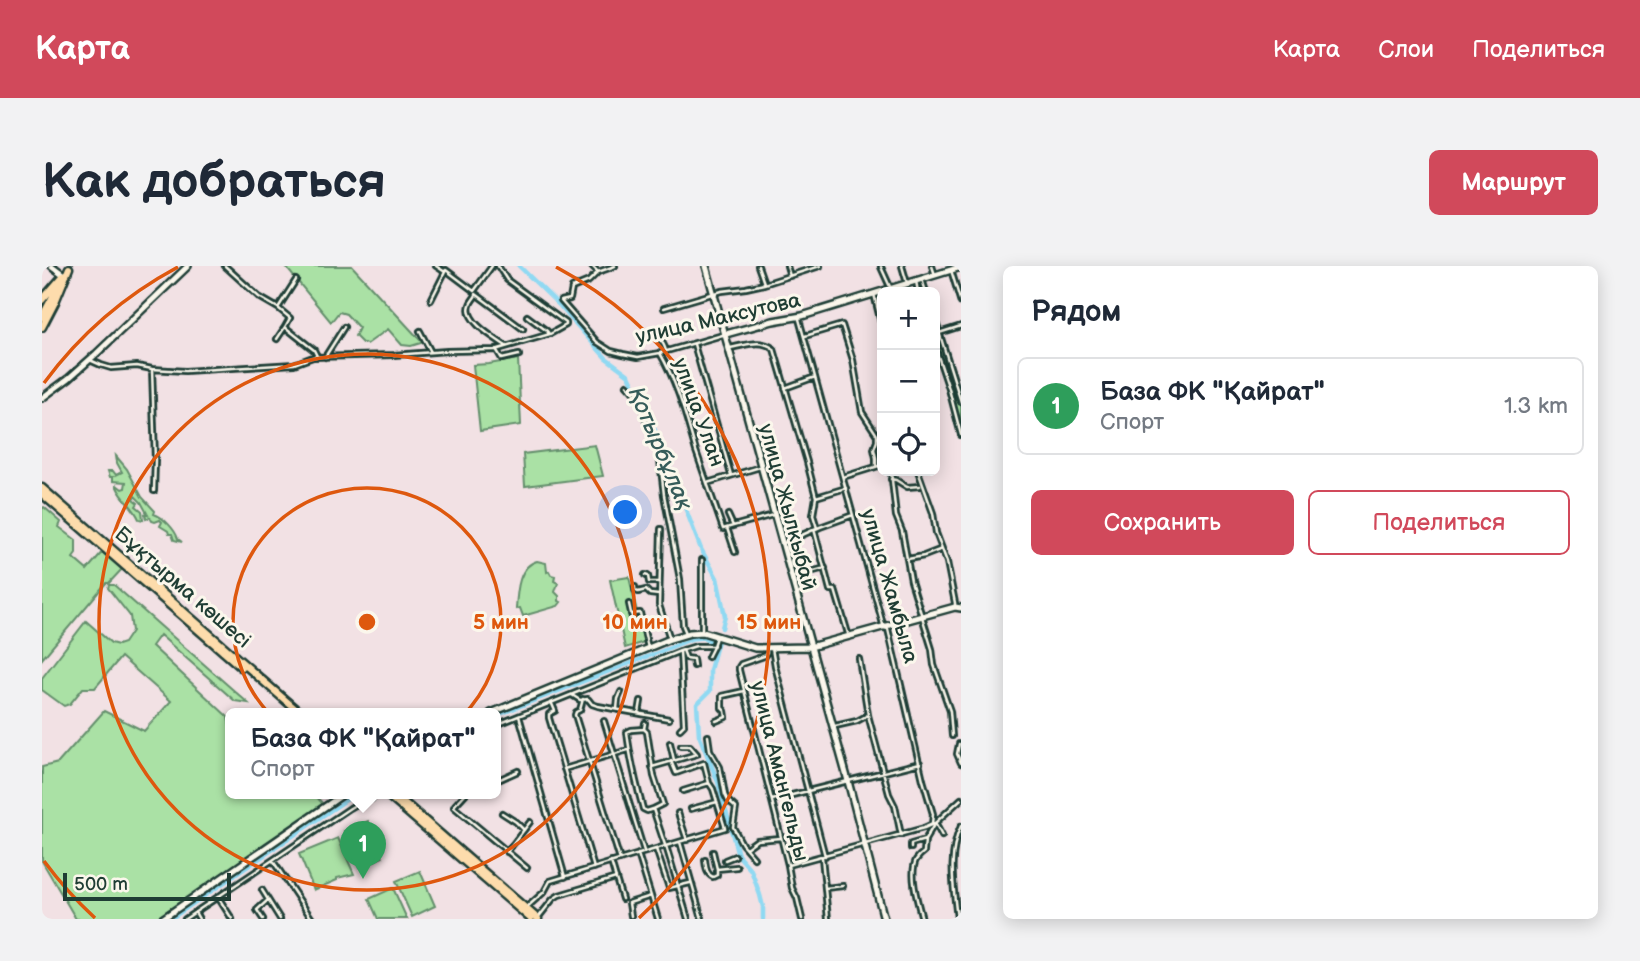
<!DOCTYPE html>
<html lang="ru">
<meta charset="utf-8">
<style>
:root{--surface:#fff;--page:#f2f2f3;--text:#1f2937;--muted:#747a83;--line:#e0e1e3;--accent:#d1495b}
body{margin:0;font-family:"Balsamiq Sans",sans-serif;background:var(--page);color:var(--text)}
.controls{position:absolute;right:21px;top:21px;display:grid;overflow:hidden;border-radius:10px;box-shadow:0 4px 18px #0003}
.controls button{width:63px;height:63px;display:grid;place-items:center;padding:0;border:0;border-bottom:2px solid var(--line);background:var(--surface);color:var(--text);font:35px sans-serif}
.scale{position:absolute;left:21px;bottom:18px;width:168px;box-sizing:border-box;padding-left:7px;border:4px solid #1f3d34;border-top:0;font-size:19px;line-height:24px;white-space:nowrap;color:#1f3d34;-webkit-text-stroke:5px #fbf7ec;paint-order:stroke}
.you{position:absolute;left:584px;top:247px;width:24px;height:24px;margin:-18px;border:5px solid #fff;border-radius:50%;background:#1a73e8;box-shadow:0 0 0 10px #1a73e833}
.badge{display:grid;place-items:center;width:46px;height:46px;border-radius:50%;background:var(--accent);color:#fff;font-size:23px;font-weight:700}
.pin{position:absolute;translate:-50% -58px;filter:drop-shadow(0 2px 4px #0008)}
.pin::after{content:'';position:absolute;top:37px;width:24px;height:21px;background:inherit;clip-path:polygon(0 0,100% 0,50% 100%)}
.popup{position:absolute;left:183px;top:442px;width:276px;height:91px;box-sizing:border-box;display:grid;place-content:center;border-radius:10px;background:var(--surface);filter:drop-shadow(0 2px 5px #0005);font-size:23px;white-space:nowrap;color:var(--muted)}
.popup b{font-size:26px;color:var(--text)}
.popup::after{content:'';position:absolute;left:50%;top:100%;margin-left:-14px;border:14px solid transparent;border-top-color:var(--surface)}
.list{margin:0;padding:0;list-style:none}
h2{display:flex;justify-content:space-between;align-items:center;height:91px;margin:0;padding:0 28px;font-size:30px}
h2 small{font-size:23px;font-weight:400;color:var(--muted)}
.list li{display:grid;grid-template-columns:46px 1fr auto;gap:21px;align-items:center;box-sizing:border-box;height:98px;margin:0 14px 14px;padding:0 14px;border:2px solid var(--line);border-radius:10px}
.list b{display:block;font-size:26px;white-space:nowrap}
.list p{margin:0;font-size:23px;white-space:nowrap;color:var(--muted)}
.list em{font-size:23px;font-style:normal;color:var(--muted)}
.actions{display:flex;gap:14px;padding:21px 28px}
.actions a{flex:1;padding:16px 0;border:2px solid var(--accent);border-radius:10px;text-align:center;font-size:24px;color:var(--accent)}
.actions .main{background:var(--accent);color:#fff}
.icon{flex:none;width:38px;height:38px;fill:none;stroke:currentColor;stroke-width:2;stroke-linecap:round;stroke-linejoin:round}
.map{position:relative;flex:none;width:919px;height:653px;overflow:hidden;border-radius:10px}
header{display:flex;align-items:center;gap:42px;box-sizing:border-box;height:98px;padding:0 35px;background:var(--accent);color:#fff}
header strong{font-size:33px}
nav{display:flex;gap:38px;margin-inline-start:auto;font-size:24px}
.intro{display:flex;align-items:center;justify-content:space-between;box-sizing:border-box;height:168px;padding:0 42px}
h1{margin:0;font-size:49px}
.button{padding:18px 32px;border-radius:10px;background:var(--accent);color:#fff;font-size:24px;font-weight:700}
main{display:flex;gap:42px;padding:0 42px}
aside{flex:1;background:var(--surface);border-radius:10px;box-shadow:0 4px 18px #0003}
.map>svg:first-child{display:block}
.green{fill:#aae1a5;stroke:#648f6c;stroke-width:2}
.lines{fill:none;stroke-linecap:round;stroke-linejoin:round}
.canal{stroke:#90d9f2;stroke-width:3.5}
.river{stroke:#90d9f2;stroke-width:4.5}
.street-casing{stroke:#1f3d34;stroke-width:8}
.secondary-casing{stroke:#1f3d34;stroke-width:10}
.primary-casing{stroke:#1f3d34;stroke-width:11}
.street{stroke:#fbf7ec;stroke-width:2.5}
.secondary{stroke:#fbf7ec;stroke-width:5}
.primary{stroke:#fddcac;stroke-width:6}
.ring{fill:none;stroke:#de580e;stroke-width:3.5}
.labels{text-anchor:middle;stroke-width:6;stroke-linejoin:round;paint-order:stroke}
.street-label{font-size:21px;fill:#1f3d34;stroke:#fbf7ec}
.water-label{font-size:23px;font-style:italic;fill:#365c5a;stroke:#fbf7ec}
.centre{fill:#de580e;stroke:#fbf7ec;stroke-width:3.5}
.ring-label{font-size:21px;text-anchor:middle;font-weight:bold;fill:#de580e;stroke:#fbf7ec;stroke-width:6;stroke-linejoin:round;paint-order:stroke}
</style>
<header>
<strong>Карта</strong>
<nav><a>Карта</a><a>Слои</a><a>Поделиться</a></nav>
</header>
<div class="intro"><h1>Как добраться</h1><a class="button">Маршрут</a></div>
<main>
<div class="map">
<svg width="919" height="653" viewBox="0 0 919 653">
<rect width="100%" height="100%" fill="#f2e1e4"/>
<filter id="ink" filterUnits="userSpaceOnUse"><feTurbulence type="fractalNoise" baseFrequency=".0143" numOctaves="2"/><feDisplacementMap in="SourceGraphic" scale="14" xChannelSelector="R" yChannelSelector="G"/><feConvolveMatrix kernelMatrix="1 2 1 2 8 2 1 2 1" color-interpolation-filters="sRGB"/></filter>
<g filter="url(#ink)">
<path class="green" d="M243 0H310L379 75V77L369 80 360 79 346 63 325 78 320 77 313 70 317 62 304 48 297 46 289 56Z
M893 52 919 135V172L907 123 893 80Z
M476 93 479 159 438 165 431 99 447 98Z
M553 179 561 210 483 220 481 188Z
M74 190 85 203 100 231 113 245 112 248C121 251 133 263 136 273L140 276 132 274 130 268H127L126 265 118 260 120 256 118 254 113 256 110 255 108 251 104 253 103 248 106 249 99 236 93 230 91 233 96 237 94 240 100 245 101 254 97 253C92 241 81 234 75 221V219L80 223 83 222 84 216 71 215V211H68L66 205H71L74 209 80 206 75 197Z
M2 241 19 256 17 261 34 274V288L31 292 45 304 61 285 81 302 67 317H64L0 393V243Z
M495 295 504 297 505 306 507 305 509 309 513 310 512 315 516 317 513 326 517 330V335L519 336 516 340 481 350 478 342 474 343C475 326 476 300 495 295Z
M587 311 602 376 583 382 568 314Z
M67 319H72L206 437 193 435 118 369 110 380 186 451 188 461V527H271L282 539 113 653H34L0 595V501L16 497 62 445 102 465 129 435 79 391 53 422H41L28 438 22 440 0 424V412L44 355 69 377 76 379 82 377 90 365 88 350 66 322Z
M326 555 341 591 318 601 302 565Z
M296 572 312 608 295 612V614L272 624 257 588Z
M378 605 393 640 370 651 354 615Z
M351 622 365 653H336L327 633Z"/>
<g class="lines">
<path class="canal" d="M454 450 650 373 661 372 669 375
M129 653 315 527"/>
<path class="river" d="M477 0 518 40 564 92 587 109 616 171 659 283 675 312 683 350 680 362
M676 375 668 404V425L655 438 657 469 676 516 696 589 709 604 718 629 721 641V653"/>
<g class="street-casing">
<path id="street" d="M183 0 217 31 236 42 248 52 243 61 272 84 275 90
M550 0 556 6
M573 0 556 6 547 15 530 22 528 33 519 35 555 76 569 85 581 88 596 91 618 87 684 68
M716 0 722 17
M745 0 748 10
M860 0 865 17
M890 0 893 9
M839 1 849 23
M909 4 919 37
M403 5 404 4 432 25 450 0
M880 13 884 26
M874 15 876 26
M434 28 481 63
M832 28 840 61
M434 29C432 33 429 35 428 39 422 55 453 72 464 80
M389 34 403 6 394 0
M236 42 254 14
M622 42 680 25 704 22 722 18 778 0
M485 50 505 65 507 68
M757 53 842 362 846 363 881 514 891 548 890 558
M893 53 919 136
M378 65 389 86
M606 67C616 71 621 74 624 85
M897 67 919 60
M763 70 800 59 811 94 820 146 835 169V175L832 183 834 192V200
M235 73 243 61
M652 78 689 209
M893 81 907 123 919 169
M687 82C703 80 718 72 732 83L765 196 774 231 804 222
M454 83 460 93 477 89
M618 87C636 118 644 151 654 185 663 211 672 237 681 263L691 260
M283 91 302 61
M48 94 59 99 69 102 95 100 110 103 143 105 252 98 271 91 352 89 405 85 453 84 508 68 524 59V57L465 14 456 0
M110 103 113 194 112 225
M585 119 598 133 604 155 617 185 622 229 638 313 641 360 644 367
M743 122 773 111
M849 205 854 250 860 265 869 315 890 383 892 399 908 445 910 470
M876 205 891 247 894 267 905 296 913 337V341
M801 211 840 199
M849 213 854 214 865 221 878 220
M665 217 718 201
M774 231 771 249 775 262 772 263 788 324H793L807 371
M686 249 691 260 731 249
M685 262 693 286
M619 263 617 339 628 373
M742 277 778 261 811 249
M866 293 882 290 900 283
M660 294V366
M603 309 606 310 607 316H617
M755 310 759 326 756 328
M750 311 783 302
M593 321V324L596 326 604 324 608 328 617 329
M587 338 591 356
M589 348 598 347 606 382
M724 382 725 386 722 390 699 398 697 401V404L746 599 750 622 755 632 760 653
M730 382 733 400 783 590
M641 384 644 392 651 393 652 400
M638 385 642 459 638 463
M666 391 672 379
M817 393 826 449 847 528 853 540 859 569
M530 429 538 434 546 433 550 438 556 440 627 453
M541 433 538 444 534 446 533 449 578 594
M510 438 513 445 507 448V452L552 602
M575 443 576 433 579 426
M597 447 599 435
M477 450 523 611
M562 455 602 585
M674 455 684 451 683 445 680 442V430L702 425
M603 457 602 463 605 466 612 510 621 538 611 543
M454 459 638 385 654 380H671L674 371
M793 460 815 455 826 449
M602 463 589 464 585 466C588 492 594 517 601 543L605 545 611 543 623 579
M666 470 668 484 678 501 683 529 686 535 694 542 691 561 700 578 712 592
M628 477 632 494
M917 478 915 488 919 497
M629 495 634 507 662 497 667 517
M610 501 655 488 648 480H639
M522 503 586 484
M454 515 476 505
M641 525 667 517 671 523 675 536
M424 527 413 539 412 541 485 602
M730 534 878 497
M460 547 474 556 482 564
M636 547 645 574
M638 576 660 653
M624 580 646 653
M704 582 715 574 739 572
M869 582V578L883 574
M614 583 627 622 648 617
M465 586 488 556
M671 586 675 603 695 601
M596 588 616 653
M780 591 786 653
M663 594C664 601 664 608 671 611L675 609V603
M683 594 693 590
M231 595 270 653
M569 596 580 633
M746 599 882 562 893 557 919 533
M783 622 801 620
M220 624 238 653
M176 631 190 653
M484 642 502 626 508 615 683 562 675 536 649 543
M153 646 157 653
M589 650 587 637 609 630
M496 652 511 633 517 629 574 612
M143 653 308 542 323 533H329L337 527
M221 653 215 644 226 634
M880 653C876 638 867 608 874 594 876 591 879 588 882 586L883 574 893 557 900 570
M915 653C912 623 905 589 919 560"/>
</g>
<g class="secondary-casing">
<path id="secondary" d="M10 0 22 9
M664 0 806 515 842 653
M684 68 731 55 760 50 919 1
M0 132 27 112 54 88 146 0
M449 447 628 373 648 367 661 366 713 382 768 381 913 341 919 342
M120 653 303 527"/>
</g>
<g class="primary-casing">
<path id="primary" d="M0 34 22 9
M0 51 15 23
M0 61 13 36 27 2
M0 222 258 447
M0 228 199 401
M343 527 489 653
M351 527 496 653"/>
</g>
<use href="#street" class="street"/>
<use href="#secondary" class="secondary"/>
<use href="#primary" class="primary"/>
</g>
</g>
<g class="ring">
<circle cx="325" cy="356" r="134"/>
<circle cx="325" cy="356" r="268"/>
<path d="M53 652A402 402 0 0 1 2 595M2 117A402 402 0 0 1 136 1M514 1A402 402 0 0 1 597 652"/>
</g>
<g class="labels">
<g class="street-label">
<text transform="translate(676 52) rotate(-13)" y="7">улица Максутова</text>
<text transform="translate(657 146) rotate(70)" y="7">улица Улан</text>
<text transform="translate(746 241) rotate(75)" y="7">улица Жылкыбай</text>
<text transform="translate(848 320) rotate(74)" y="7">улица Жамбыла</text>
<text transform="translate(141 321) rotate(41)" y="7">Бұқтырма көшесі</text>
<text transform="translate(738 505) rotate(76)" y="7">улица Амангельды</text>
</g>
<g class="water-label">
<text transform="translate(619 182) rotate(67)" y="8">Қотырбұлақ</text>
</g>
</g>
<circle cx="325" cy="356" r="10" class="centre"/>
<g class="ring-label">
<text x="459" y="363">5 мин</text>
<text x="593" y="363">10 мин</text>
<text x="727" y="363">15 мин</text>
</g>
</svg>
<div class="controls">
<button>+</button>
<button>−</button>
<button><svg class="icon" aria-label="locate" viewBox="0 0 24 24"><circle cx="12" cy="12" r="6"/><path d="M12 2v4M12 18v4M2 12h4M18 12h4"/></svg></button>
</div>
<div class="scale">500 m</div>
<div class="you"></div>
<div class="pin badge" style="left:321px;top:613px;background:#2e9e5b">1</div>
<div class="popup"><b>База ФК &quot;Қайрат&quot;</b>Спорт</div>
</div>
<aside>
<h2>Рядом<small></small></h2>
<ul class="list">
<li><span class="badge" style="background:#2e9e5b">1</span><div><b>База ФК &quot;Қайрат&quot;</b><p>Спорт</p></div><em>1.3 km</em></li>
</ul>
<div class="actions"><a class="main">Сохранить</a><a>Поделиться</a></div>
</aside>
</main>
